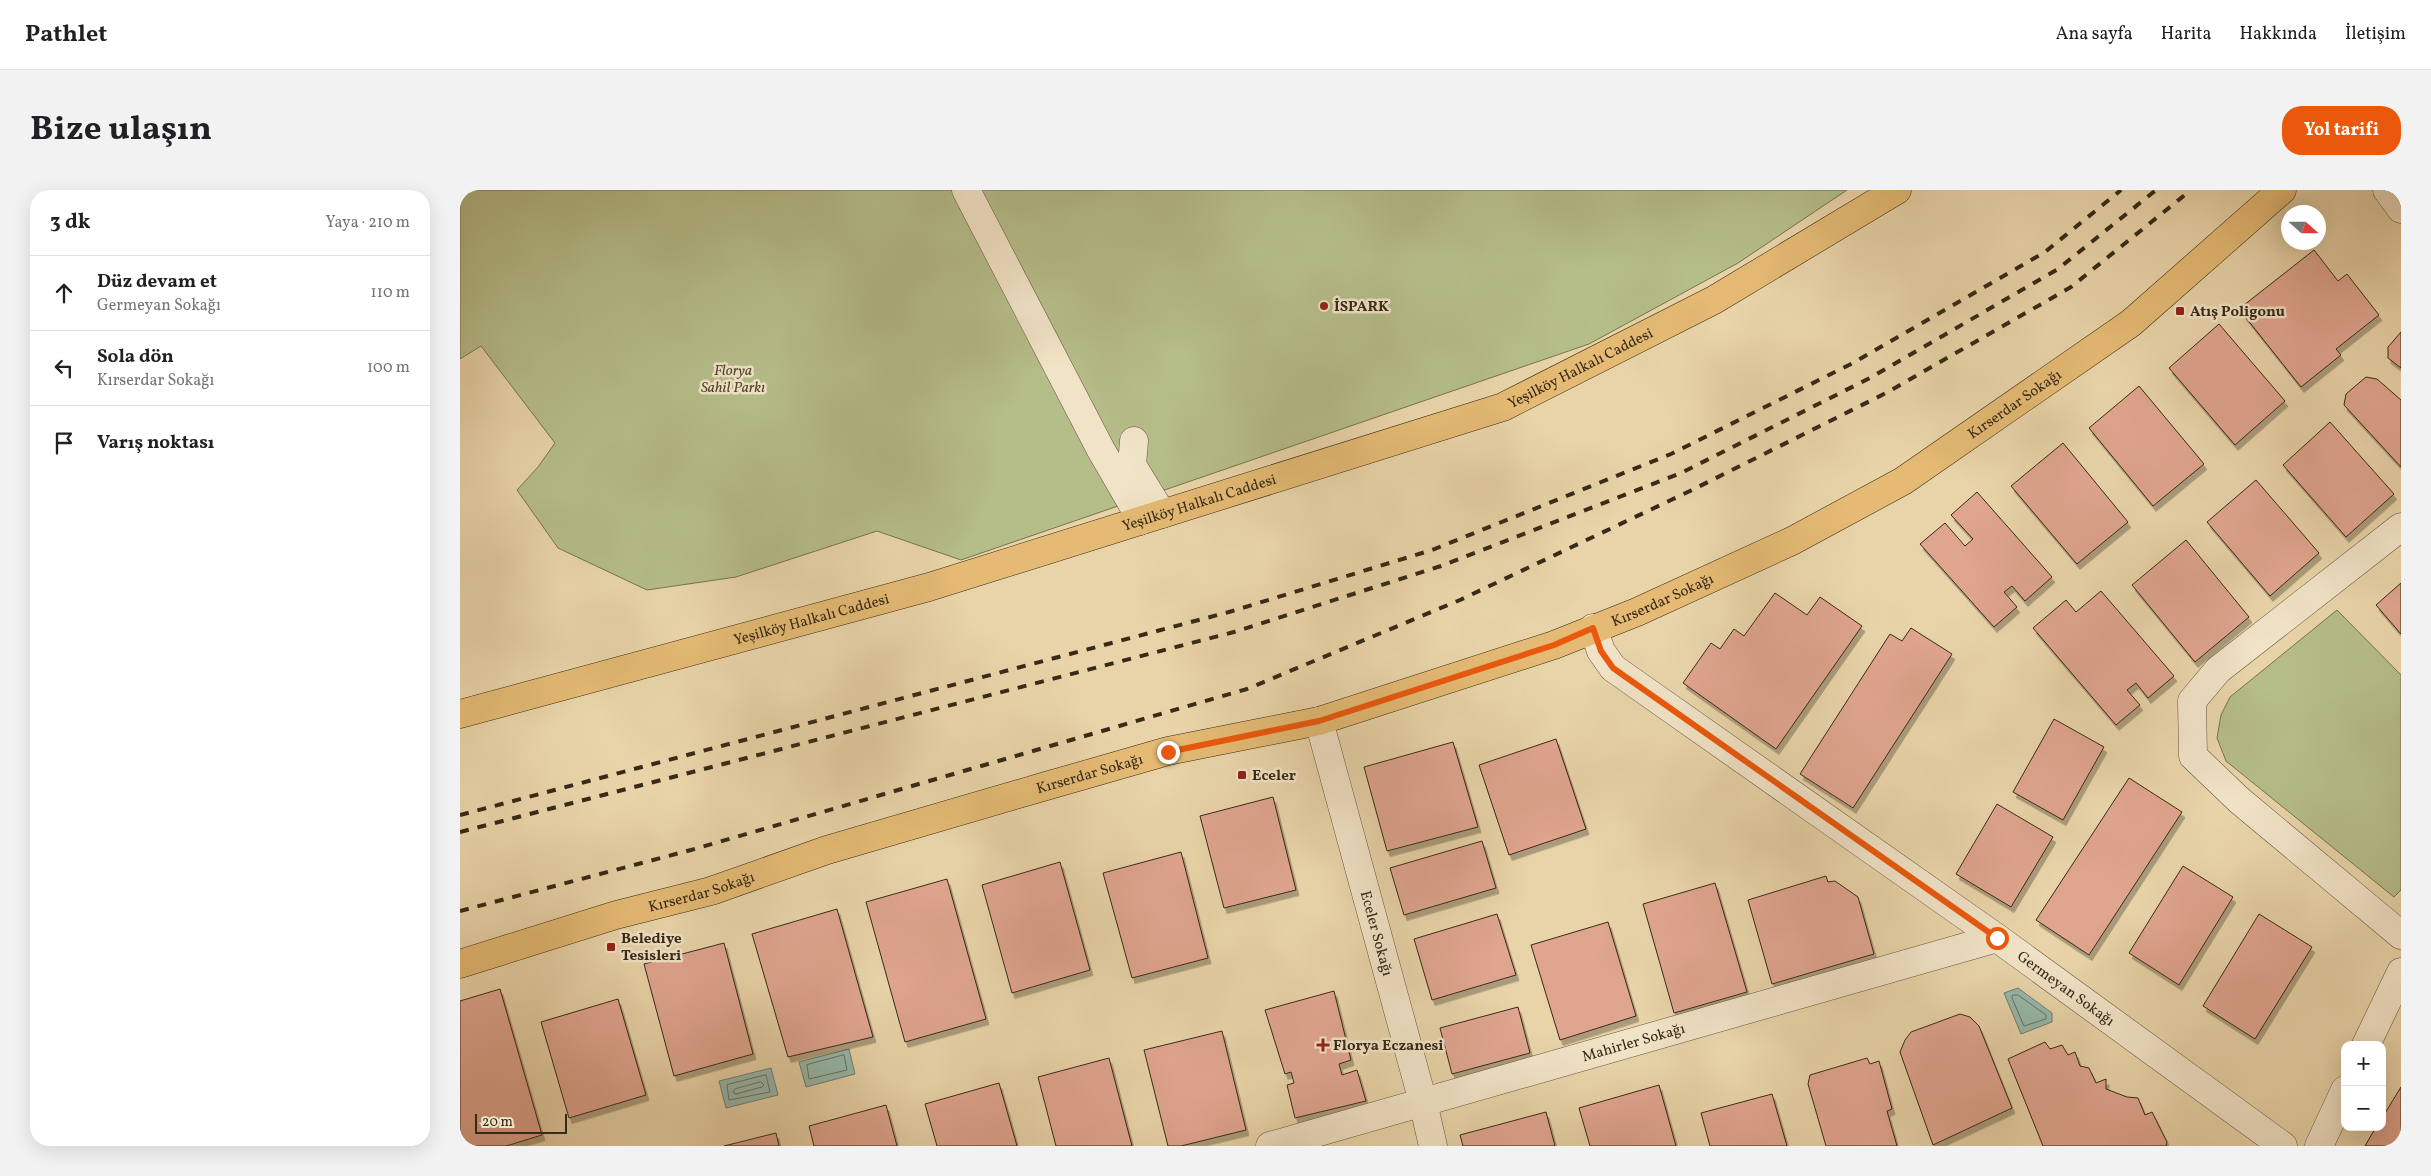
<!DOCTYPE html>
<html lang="tr">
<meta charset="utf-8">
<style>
:root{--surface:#fff;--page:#f2f2f2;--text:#202124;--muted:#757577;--line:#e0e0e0;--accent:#ea580c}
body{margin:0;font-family:Vollkorn,serif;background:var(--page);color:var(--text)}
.controls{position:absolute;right:15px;bottom:15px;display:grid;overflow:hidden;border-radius:10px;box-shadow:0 5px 20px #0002}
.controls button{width:45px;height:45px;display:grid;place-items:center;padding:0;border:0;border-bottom:1px solid var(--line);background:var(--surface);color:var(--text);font:25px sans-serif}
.compass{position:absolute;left:1821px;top:15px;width:45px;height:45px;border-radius:50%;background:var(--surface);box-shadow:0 5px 20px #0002;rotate:111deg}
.scale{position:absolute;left:15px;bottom:12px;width:92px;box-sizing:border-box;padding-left:5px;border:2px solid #372a17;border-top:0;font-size:14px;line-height:18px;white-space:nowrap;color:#372a17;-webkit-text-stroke:4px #f1e3c7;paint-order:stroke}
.stop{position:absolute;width:15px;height:15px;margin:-11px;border:4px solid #ea580c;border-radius:50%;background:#fff}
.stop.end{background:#ea580c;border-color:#fff;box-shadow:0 1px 5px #0008}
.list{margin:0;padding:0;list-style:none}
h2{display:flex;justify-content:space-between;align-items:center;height:65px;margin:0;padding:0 20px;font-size:21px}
h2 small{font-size:16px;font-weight:400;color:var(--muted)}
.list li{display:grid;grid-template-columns:32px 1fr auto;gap:15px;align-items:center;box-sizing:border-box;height:75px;padding:0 20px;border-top:1px solid var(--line)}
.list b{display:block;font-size:19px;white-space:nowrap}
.list p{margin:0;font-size:16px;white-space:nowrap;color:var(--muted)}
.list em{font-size:16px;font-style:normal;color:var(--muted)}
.icon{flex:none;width:28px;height:28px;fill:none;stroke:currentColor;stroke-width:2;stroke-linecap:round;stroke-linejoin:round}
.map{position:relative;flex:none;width:1941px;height:956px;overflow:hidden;border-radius:20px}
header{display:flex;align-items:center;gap:30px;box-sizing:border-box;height:70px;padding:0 25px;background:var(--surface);border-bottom:1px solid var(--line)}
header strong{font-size:24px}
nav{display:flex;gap:28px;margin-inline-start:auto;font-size:18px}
.intro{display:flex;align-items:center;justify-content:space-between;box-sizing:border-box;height:120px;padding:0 30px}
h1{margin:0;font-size:35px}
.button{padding:12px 22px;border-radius:20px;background:var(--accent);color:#fff;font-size:18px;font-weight:700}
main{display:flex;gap:30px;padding:0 30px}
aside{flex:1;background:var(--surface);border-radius:20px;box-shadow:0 5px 20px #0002}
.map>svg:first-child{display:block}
.green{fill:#b5bd89;stroke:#767450}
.water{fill:#97b8ab;stroke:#717f70}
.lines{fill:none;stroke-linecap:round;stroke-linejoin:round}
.shore{stroke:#677161;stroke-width:1}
.building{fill:#e0a58f;stroke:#372a17;filter:url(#shadow)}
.minor-casing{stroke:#64543c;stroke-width:29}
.major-casing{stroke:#372a17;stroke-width:29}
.minor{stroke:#f1e3c7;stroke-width:28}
.major{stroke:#e4ba74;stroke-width:28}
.rail{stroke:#372a17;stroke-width:4;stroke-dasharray:9 9;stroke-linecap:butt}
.route{stroke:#ea580c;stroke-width:6}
.poi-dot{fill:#8f2418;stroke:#f1e3c7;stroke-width:2}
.labels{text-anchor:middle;stroke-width:5;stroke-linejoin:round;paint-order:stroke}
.poi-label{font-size:15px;font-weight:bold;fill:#372a17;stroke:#f1e3c7;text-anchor:start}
.street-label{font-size:15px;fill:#372a17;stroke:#f1e3c7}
.park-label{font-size:15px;font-style:italic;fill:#50472e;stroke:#f1e3c7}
</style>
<header>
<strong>Pathlet</strong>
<nav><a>Ana sayfa</a><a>Harita</a><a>Hakkında</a><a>İletişim</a></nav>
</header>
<div class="intro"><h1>Bize ulaşın</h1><a class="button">Yol tarifi</a></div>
<main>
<aside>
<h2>3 dk<small>Yaya · 210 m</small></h2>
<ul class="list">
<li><svg class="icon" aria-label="ahead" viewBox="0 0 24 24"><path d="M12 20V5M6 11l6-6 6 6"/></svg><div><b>Düz devam et</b><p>Germeyan Sokağı</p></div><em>110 m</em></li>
<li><svg class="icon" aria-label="left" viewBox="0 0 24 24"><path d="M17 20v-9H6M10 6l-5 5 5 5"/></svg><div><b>Sola dön</b><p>Kırserdar Sokağı</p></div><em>100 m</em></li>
<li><svg class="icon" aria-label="arrive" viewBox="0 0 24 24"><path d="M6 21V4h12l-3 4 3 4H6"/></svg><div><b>Varış noktası</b></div></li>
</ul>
</aside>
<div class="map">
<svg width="1941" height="956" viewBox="0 0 1941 956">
<defs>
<filter id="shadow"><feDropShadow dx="3" dy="5.5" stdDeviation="0" flood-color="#0004"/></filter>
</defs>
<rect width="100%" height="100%" fill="#e9d4a9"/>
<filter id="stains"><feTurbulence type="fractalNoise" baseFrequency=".004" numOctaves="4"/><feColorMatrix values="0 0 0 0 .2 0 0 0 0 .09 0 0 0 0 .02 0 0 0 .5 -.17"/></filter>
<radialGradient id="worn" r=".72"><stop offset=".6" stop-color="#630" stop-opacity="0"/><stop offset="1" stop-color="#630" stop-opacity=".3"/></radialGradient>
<path class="green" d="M0 0H1387L1278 73 1129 154 501 370 417 341 276 387 187 400 98 358 57 300 78 277 95 253 21 156 0 169Z
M1877 420 1941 485V700L1934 707 1766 571 1757 548 1761 525 1770 507Z"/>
<path class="water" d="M1558 798 1592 823V832L1561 844 1544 803Z
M389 859 395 884 346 897 339 872Z
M311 878 318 905 266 918 259 891Z"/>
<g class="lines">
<path class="shore" d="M1553 805H1558L1586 825V829L1564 836 1552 808Z
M384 865 387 880 349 889 347 875Z
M306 885 310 902 269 910 267 895Z
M301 892 304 895 302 897 276 904 273 902 275 899Z"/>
</g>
<path class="building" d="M1854 60 1878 91 1887 84 1919 125 1876 159 1881 165 1841 197 1779 119Z
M1759 134 1825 211 1775 255 1709 178Z
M1941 142V178L1928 168V157Z
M1906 187 1917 189 1941 210V277L1884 215 1886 204Z
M1679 196 1744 274 1693 316 1629 238Z
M1870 232 1934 304 1886 347 1823 275Z
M1603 253 1668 332 1617 374 1551 296Z
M1796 290 1859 363 1810 406 1747 332Z
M1517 302 1592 387 1565 411 1552 396 1544 402 1557 417 1534 437 1460 354 1485 333 1505 356 1513 349 1491 325Z
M1726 350 1789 427 1735 472 1672 395Z
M1941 393V444L1916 415Z
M1641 401 1714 486 1688 508 1676 493 1667 500 1680 515 1656 535 1573 438 1606 410 1616 422Z
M1315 403 1347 425 1360 407 1402 436 1316 559 1223 493 1251 453 1260 459 1274 439 1284 446Z
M1451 438 1492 464 1393 618 1340 584 1430 444 1442 451Z
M1594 529 1644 557 1603 630 1553 602Z
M1096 549 1126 639 1049 665 1019 575Z
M993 552 1018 637 927 661 904 577Z
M1669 588 1722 622 1629 765 1576 730Z
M813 607 836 700 764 718 740 626Z
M1537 614 1593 647 1551 717 1496 684Z
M1022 651 1036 698 944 725 930 678Z
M721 662 748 768 672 788 643 683Z
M600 672 630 780 552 803 522 695Z
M1723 676 1773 707 1719 795 1669 763Z
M1366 686 1368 692 1375 691 1398 707 1414 764 1312 794 1288 710Z
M487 689 526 829 445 852 406 712Z
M1255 693 1287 802 1214 823 1183 714Z
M377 719 413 847 328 867 292 744Z
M1037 724 1056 785 972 810 954 749Z
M1799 724 1852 757 1795 849 1743 816Z
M1148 732 1176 826 1100 850 1071 755Z
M264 753 293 864 214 886 184 774Z
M40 799 82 945 46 956H0V811Z
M874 801 891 870 879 874 882 885 897 880 906 911 835 928 827 895 834 893 831 882 825 884 805 820Z
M158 809 186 905 109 928 81 832Z
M1058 817 1070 863 992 884 980 838Z
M1500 824 1510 827 1519 836 1552 918 1473 955 1440 862 1445 850 1451 842Z
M762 841 786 940 721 956H708L684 860Z
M1585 852 1590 859 1602 855 1608 865 1615 862 1620 876 1629 878 1636 893 1646 889V899L1667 907 1678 908 1685 925 1692 922 1707 952 1706 956H1583L1548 869Z
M649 868 672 956H596L578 887Z
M1407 868 1410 874 1419 871 1432 919 1427 921 1437 956H1366L1348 894 1350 885Z
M539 893 557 956H477L465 914Z
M1199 895 1216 956H1130L1119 918Z
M1941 897V956H1905L1916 937H1922V928Z
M1312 904 1327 956H1250L1241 923Z
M426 915 437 956H354L349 936Z
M1086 922 1095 956H1003L1000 945Z
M316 943 319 956H264Z"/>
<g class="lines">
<g class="minor-casing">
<g id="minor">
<path d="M506 0 641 260 677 322 680 331"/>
<path d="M1927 0 1941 19"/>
<path d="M674 251 672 275 702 324"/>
<path d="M1941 337 1758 480 1732 511 1733 566 1779 610 1941 745"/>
<path id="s1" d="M1133 438 1141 461 1153 478 1537 748 1823 956"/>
<path id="s2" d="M859 531 963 912 973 956"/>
<path d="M1906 855 1941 782"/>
<path id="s3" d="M810 956 1537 748"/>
<path d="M1859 956 1885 900"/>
</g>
</g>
<g class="major-casing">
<g id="major">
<path id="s4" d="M0 524 469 397 1043 217 1254 110 1437 0"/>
<path id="s5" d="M0 774 156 725 251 701 367 660 586 596 708 561 859 531 1094 455 1177 422 1332 351 1443 291 1671 133 1822 0"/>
</g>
</g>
<use href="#minor" class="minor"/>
<use href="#major" class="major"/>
<path class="rail" d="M0 625 769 422 972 360 1211 264 1393 173 1585 62 1661 0
M0 642 774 442 981 376 1221 283 1410 188 1598 79 1696 0
M0 721 231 660 787 499 1000 410 1230 301 1426 203 1611 97 1731 0"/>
</g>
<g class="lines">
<path class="route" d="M708 562 859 531 1094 455 1133 438 1141 461 1153 478 1537 748"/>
</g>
<g class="poi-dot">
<circle cx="864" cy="116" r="5"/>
<rect x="1715" y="116" width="10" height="10" rx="2.5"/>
<rect x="777" y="580" width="10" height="10" rx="2.5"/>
<rect x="146" y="752" width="10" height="10" rx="2.5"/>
<path d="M860.5 847.5h5v5h5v5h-5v5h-5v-5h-5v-5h5z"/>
</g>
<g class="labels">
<g class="poi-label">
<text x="874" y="121">İSPARK</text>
<text x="1730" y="126">Atış Poligonu</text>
<text x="792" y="590">Eceler</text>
<text x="161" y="753">Belediye<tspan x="161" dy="17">Tesisleri</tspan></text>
<text x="873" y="860">Florya Eczanesi</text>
</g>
<g class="street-label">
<text dy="5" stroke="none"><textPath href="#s4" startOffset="1174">Yeşilköy Halkalı Caddesi</textPath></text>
<text dy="5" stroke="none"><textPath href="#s5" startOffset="1662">Kırserdar Sokağı</textPath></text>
<text dy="5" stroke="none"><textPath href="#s4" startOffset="769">Yeşilköy Halkalı Caddesi</textPath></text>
<text dy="5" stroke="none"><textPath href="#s5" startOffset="1258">Kırserdar Sokağı</textPath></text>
<text dy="5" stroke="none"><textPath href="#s4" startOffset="364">Yeşilköy Halkalı Caddesi</textPath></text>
<text dy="5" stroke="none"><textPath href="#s5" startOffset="658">Kırserdar Sokağı</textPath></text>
<text dy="5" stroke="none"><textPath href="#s5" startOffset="252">Kırserdar Sokağı</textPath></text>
<text dy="5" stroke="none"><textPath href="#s2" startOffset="220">Eceler Sokağı</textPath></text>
<text dy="5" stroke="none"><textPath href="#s1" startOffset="600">Germeyan Sokağı</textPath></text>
<text dy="5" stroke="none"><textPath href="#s3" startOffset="378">Mahirler Sokağı</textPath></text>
</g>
<g class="park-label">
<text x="273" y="185">Florya<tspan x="273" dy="17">Sahil Parkı</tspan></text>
</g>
</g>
<rect width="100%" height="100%" filter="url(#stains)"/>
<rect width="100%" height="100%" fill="url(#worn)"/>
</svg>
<div class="controls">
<button>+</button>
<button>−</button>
</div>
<svg class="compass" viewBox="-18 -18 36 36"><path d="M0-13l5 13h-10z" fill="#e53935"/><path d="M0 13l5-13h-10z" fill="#757577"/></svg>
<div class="scale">20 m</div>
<div class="stop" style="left:1537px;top:748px"></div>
<div class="stop end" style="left:708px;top:562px"></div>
</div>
</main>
